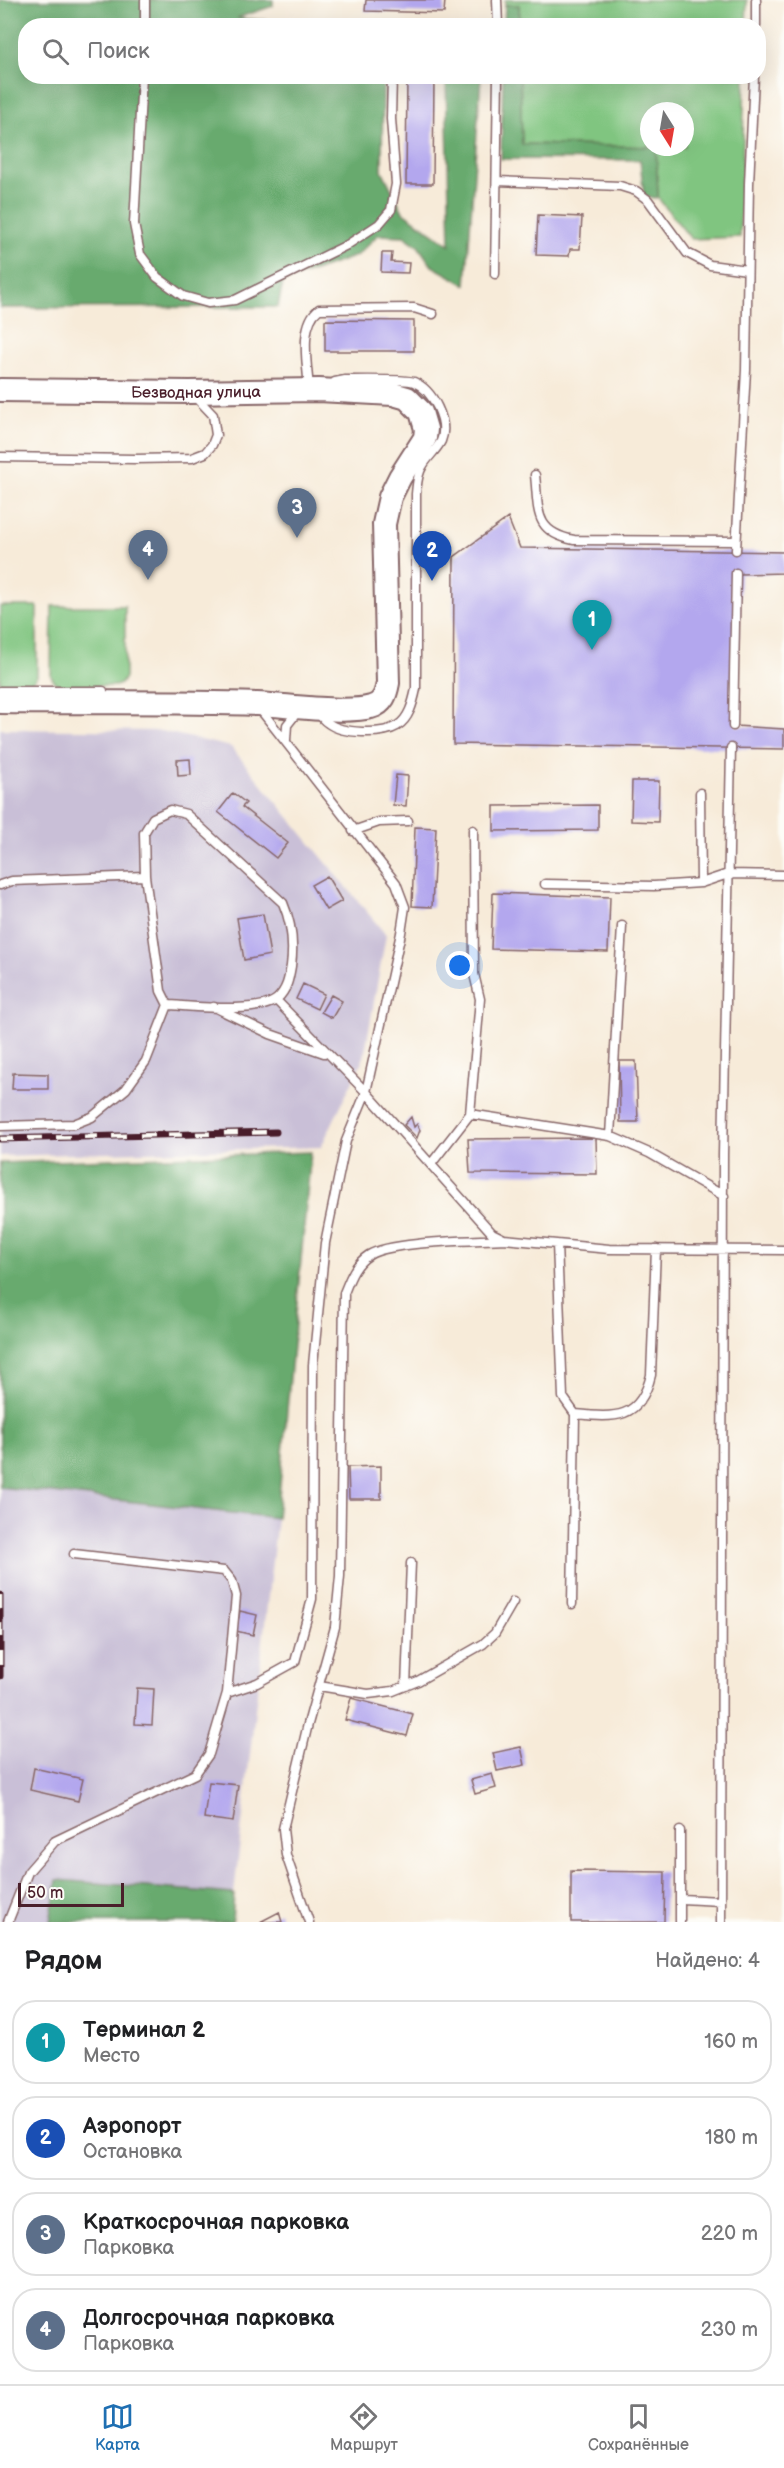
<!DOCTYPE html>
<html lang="ru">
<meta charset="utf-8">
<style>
:root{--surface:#fff;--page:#f6f6f6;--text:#202124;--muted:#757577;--line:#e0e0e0;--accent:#1f6fb2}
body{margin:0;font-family:"Balsamiq Sans",sans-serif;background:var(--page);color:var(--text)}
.compass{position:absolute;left:640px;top:102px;width:54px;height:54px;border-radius:50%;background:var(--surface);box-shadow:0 6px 24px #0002;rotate:169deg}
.scale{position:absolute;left:18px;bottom:15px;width:106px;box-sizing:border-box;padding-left:6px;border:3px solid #4a1f2b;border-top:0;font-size:16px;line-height:21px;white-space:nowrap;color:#4a1f2b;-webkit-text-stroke:4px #fdfcf7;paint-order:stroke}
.you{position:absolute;left:460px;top:966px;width:21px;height:21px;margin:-15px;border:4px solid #fff;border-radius:50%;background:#1a73e8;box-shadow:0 0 0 9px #1a73e833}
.badge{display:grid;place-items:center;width:39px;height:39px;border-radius:50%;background:var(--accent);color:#fff;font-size:20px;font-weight:700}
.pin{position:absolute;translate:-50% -50px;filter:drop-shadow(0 2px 3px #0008)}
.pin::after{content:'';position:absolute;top:32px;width:21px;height:18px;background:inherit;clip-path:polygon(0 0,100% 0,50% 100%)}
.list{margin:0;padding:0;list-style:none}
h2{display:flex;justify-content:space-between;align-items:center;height:78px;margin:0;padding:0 24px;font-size:26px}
h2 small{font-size:20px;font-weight:400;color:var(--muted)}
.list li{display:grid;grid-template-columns:39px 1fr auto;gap:18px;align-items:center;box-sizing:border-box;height:84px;margin:0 12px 12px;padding:0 12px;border:2px solid var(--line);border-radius:24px}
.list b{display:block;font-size:22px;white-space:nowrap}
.list p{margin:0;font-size:20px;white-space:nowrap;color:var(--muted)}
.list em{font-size:20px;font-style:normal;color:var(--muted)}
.icon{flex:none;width:33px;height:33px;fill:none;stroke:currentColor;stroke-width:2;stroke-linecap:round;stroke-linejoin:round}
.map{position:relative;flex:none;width:784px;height:1922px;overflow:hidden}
.search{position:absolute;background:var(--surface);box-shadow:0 6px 24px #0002;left:18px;right:18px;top:18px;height:66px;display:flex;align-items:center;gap:15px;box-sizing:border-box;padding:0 21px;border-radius:24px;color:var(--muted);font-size:22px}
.sheet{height:462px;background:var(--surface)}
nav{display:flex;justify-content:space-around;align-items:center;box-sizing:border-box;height:84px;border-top:2px solid var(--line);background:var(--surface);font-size:16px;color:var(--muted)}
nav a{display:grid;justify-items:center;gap:3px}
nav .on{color:var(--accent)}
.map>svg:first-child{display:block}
.industrial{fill:#c9bfd7}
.green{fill:#80c580;stroke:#657256;stroke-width:1.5}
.forest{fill:#68aa6e;stroke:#59644c;stroke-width:1.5}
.building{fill:#b3a7ee}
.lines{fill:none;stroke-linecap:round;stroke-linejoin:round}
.lane-casing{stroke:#876668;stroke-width:11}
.secondary-casing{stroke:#876668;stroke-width:26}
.lane{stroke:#fff;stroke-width:8}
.secondary{stroke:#fff;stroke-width:22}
.rail-casing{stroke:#4a1f2b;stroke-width:7}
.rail{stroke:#fdfcf7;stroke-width:4.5;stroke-dasharray:14;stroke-linecap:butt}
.labels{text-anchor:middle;stroke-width:5;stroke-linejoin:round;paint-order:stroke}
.street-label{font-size:16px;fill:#4a1f2b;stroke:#fdfcf7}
</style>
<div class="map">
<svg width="784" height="1922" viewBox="0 0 784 1922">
<rect width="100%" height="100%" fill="#fdfcf7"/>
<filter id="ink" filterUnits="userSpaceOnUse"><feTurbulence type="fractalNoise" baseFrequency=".0167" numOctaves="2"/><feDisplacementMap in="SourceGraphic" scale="12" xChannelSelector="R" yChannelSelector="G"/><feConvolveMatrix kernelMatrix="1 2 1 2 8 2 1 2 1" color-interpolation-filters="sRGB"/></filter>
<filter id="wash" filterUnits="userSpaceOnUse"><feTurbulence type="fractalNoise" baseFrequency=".008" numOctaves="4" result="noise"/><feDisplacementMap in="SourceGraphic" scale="24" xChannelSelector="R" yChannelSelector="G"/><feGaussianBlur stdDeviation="1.35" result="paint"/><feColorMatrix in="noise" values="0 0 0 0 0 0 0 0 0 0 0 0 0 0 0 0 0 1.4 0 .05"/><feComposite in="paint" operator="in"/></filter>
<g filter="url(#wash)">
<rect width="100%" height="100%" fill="#f7ebd9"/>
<path class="industrial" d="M0 729 161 731 231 747 386 935 364 1057 321 1147 0 1156Z
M0 1487 277 1518 234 1894 57 1880 50 1922H0Z"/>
<path class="green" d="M505 0H747L746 25H520L519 5H505Z
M520 77H745L740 237 691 239 658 198 656 147H652H685V111H649V147L522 144Z
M0 606H37V676L31 684 0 686Z
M52 606H125V677L121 684 115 686H62L55 683 51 676Z"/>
<path class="forest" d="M0 0H273V6L237 18 321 25 26 26V76L383 77 382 170 403 212 450 245 446 77H481L466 285 432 266 418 246 404 236 378 235 356 256 283 282 278 307 0 308Z
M505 5H519L520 25H504Z
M503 77H520L522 144 656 147 658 198 644 197 640 160 501 159Z
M311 1152 277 1518 0 1487V1163Z
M57 1880 234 1894 232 1922H50Z"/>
<g id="blocks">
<path class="building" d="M366 0H445L444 13 365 11Z
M407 76H434L433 184H406Z
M538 215 582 217 580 249H570L569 256 536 255Z
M382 253H392L391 262 409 263 408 273 381 272Z
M325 320 414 321V351H325Z
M508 518 520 548 784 552V573L740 574 736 726 784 729V749L453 744 454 557Z
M190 759 191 775 178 776 177 760Z
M396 775 408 776 406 806 393 805Z
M632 781H659L658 822 631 821Z
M233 793 246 803 242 807 288 843 276 858 218 812Z
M598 805V830L494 831V806Z
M415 827 436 828 432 907 412 906Z
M327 876 342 901 326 910 311 885Z
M493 893 610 897 608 952 491 949Z
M263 914 270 955 244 960 237 918Z
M303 984 324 994 317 1009 296 999Z
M331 995 342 1001 332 1018 321 1012Z
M619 1061H636L638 1122H620Z
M13 1073 48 1074V1089H12Z
M411 1117 414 1127 417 1124 420 1130 417 1138 404 1125Z
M596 1138 597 1174 470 1173 468 1139Z
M381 1466V1499H349L348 1467Z
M240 1611 257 1615 253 1635 236 1631Z
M137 1688 154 1689 152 1725 135 1724Z
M351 1698 413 1714 407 1736 345 1720Z
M521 1747 525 1765 497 1771 493 1753Z
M34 1768 83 1779 78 1801 30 1790Z
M492 1774 496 1788 475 1794 471 1780Z
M209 1782 238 1785 233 1822 204 1818Z
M571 1871 665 1872 664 1922H571Z
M279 1912 282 1922H260Z"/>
</g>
</g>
<g filter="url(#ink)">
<use href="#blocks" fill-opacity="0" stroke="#876668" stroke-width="1.5"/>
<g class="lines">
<g class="lane-casing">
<path id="lane" d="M145 0V26
M497 0 498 26
M756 26V0
M142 76 134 224 140 254 157 277 183 296 208 303 235 300 347 245 379 224 391 210 396 184 391 119 392 76
M497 181 620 186 636 191 648 200 687 253 710 265 747 270
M495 274 498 76
M309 390C308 367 298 325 319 309L414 308 433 314
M0 457 135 459 192 458 205 453 212 445 216 435 213 415 196 397
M535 475C539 510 533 532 574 540L736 541
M736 550 746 370 749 184 754 76
M0 691H103
M318 713C321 716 324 721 328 723 342 734 382 735 397 726 409 719 413 703 416 689V494C417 485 417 475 422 467 427 457 436 451 441 441 449 422 433 390 414 382 406 379 357 380 345 380L335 382
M733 726 736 573
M286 740 287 725 298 711
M170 810 186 814 283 903C292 924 294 943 291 966 289 978 287 990 277 999 260 1014 191 1006 168 1005L161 991 145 876 144 833 153 818Z
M353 831 379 822 408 821
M701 883 728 874 784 875
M545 884 654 886 701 883 700 793
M0 885 12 881 145 876
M276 1000 366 1092 492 1233 504 1239 609 1249 784 1250
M214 1007 270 1034 324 1053
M470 1114 610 1136 649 1153 724 1196
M0 1126 74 1124 92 1117 126 1089 146 1061 168 1005
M610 1136 622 926
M431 1164 470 1114 480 999 474 974 473 830
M557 1244 563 1397 575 1414 572 1604
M575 1414C616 1418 640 1420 651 1375L656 1249
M74 1554 224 1571 232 1581 236 1596 227 1693
M319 1686 368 1694 393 1691 418 1681 483 1644 495 1633 513 1602
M406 1686 411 1563
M680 1831V1922
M681 1899 721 1901
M8 1922 28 1872 55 1841 195 1774 209 1754 227 1693 257 1683 295 1662 312 1599 313 1365 325 1243 346 1141 366 1092 401 933 405 907 396 883 260 709
M309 1922 286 1855 283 1829 308 1724 335 1627 340 1576 344 1293C350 1278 355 1264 369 1255 391 1241 474 1241 504 1239
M721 1922 723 1155 731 748"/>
</g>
<g class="secondary-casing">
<g id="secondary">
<path id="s1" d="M0 390 190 392 319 390 393 394 407 398 421 412 426 429 425 438 400 477 390 497 384 524 388 683C386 694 383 704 371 707 346 714 285 705 257 704 171 701 85 703 0 702"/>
</g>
</g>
<use href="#lane" class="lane"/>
<use href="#secondary" class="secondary"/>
<g class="rail-casing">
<path id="rail" d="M0 1139 276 1132
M0 1595V1676"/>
</g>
<use href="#rail" class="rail"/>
</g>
</g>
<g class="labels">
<g class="street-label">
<text dy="6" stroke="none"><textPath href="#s1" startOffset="196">Безводная улица</textPath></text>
</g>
</g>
</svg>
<svg class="compass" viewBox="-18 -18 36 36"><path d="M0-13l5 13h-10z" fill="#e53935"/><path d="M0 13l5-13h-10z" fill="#757577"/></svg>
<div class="scale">50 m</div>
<div class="you"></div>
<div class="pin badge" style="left:592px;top:650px;background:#0f9aa8">1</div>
<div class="pin badge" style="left:432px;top:581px;background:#1a4fb4">2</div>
<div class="pin badge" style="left:297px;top:538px;background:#5c6f8a">3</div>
<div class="pin badge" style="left:148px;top:580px;background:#5c6f8a">4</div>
<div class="search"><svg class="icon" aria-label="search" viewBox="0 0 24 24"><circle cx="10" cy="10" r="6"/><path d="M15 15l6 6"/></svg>Поиск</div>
</div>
<section class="sheet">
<h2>Рядом<small>Найдено: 4</small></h2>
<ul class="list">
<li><span class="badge" style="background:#0f9aa8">1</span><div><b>Терминал 2</b><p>Место</p></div><em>160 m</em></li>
<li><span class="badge" style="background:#1a4fb4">2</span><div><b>Аэропорт</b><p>Остановка</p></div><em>180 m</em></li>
<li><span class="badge" style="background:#5c6f8a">3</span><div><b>Краткосрочная парковка</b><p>Парковка</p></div><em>220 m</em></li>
<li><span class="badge" style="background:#5c6f8a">4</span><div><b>Долгосрочная парковка</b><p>Парковка</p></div><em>230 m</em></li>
</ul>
</section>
<nav>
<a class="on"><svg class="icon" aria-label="map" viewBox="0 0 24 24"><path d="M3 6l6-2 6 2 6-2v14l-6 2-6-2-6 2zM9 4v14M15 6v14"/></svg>Карта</a>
<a><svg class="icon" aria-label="directions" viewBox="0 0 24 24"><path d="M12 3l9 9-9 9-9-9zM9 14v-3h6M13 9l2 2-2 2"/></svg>Маршрут</a>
<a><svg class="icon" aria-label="saved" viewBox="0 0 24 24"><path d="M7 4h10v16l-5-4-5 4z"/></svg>Сохранённые</a>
</nav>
